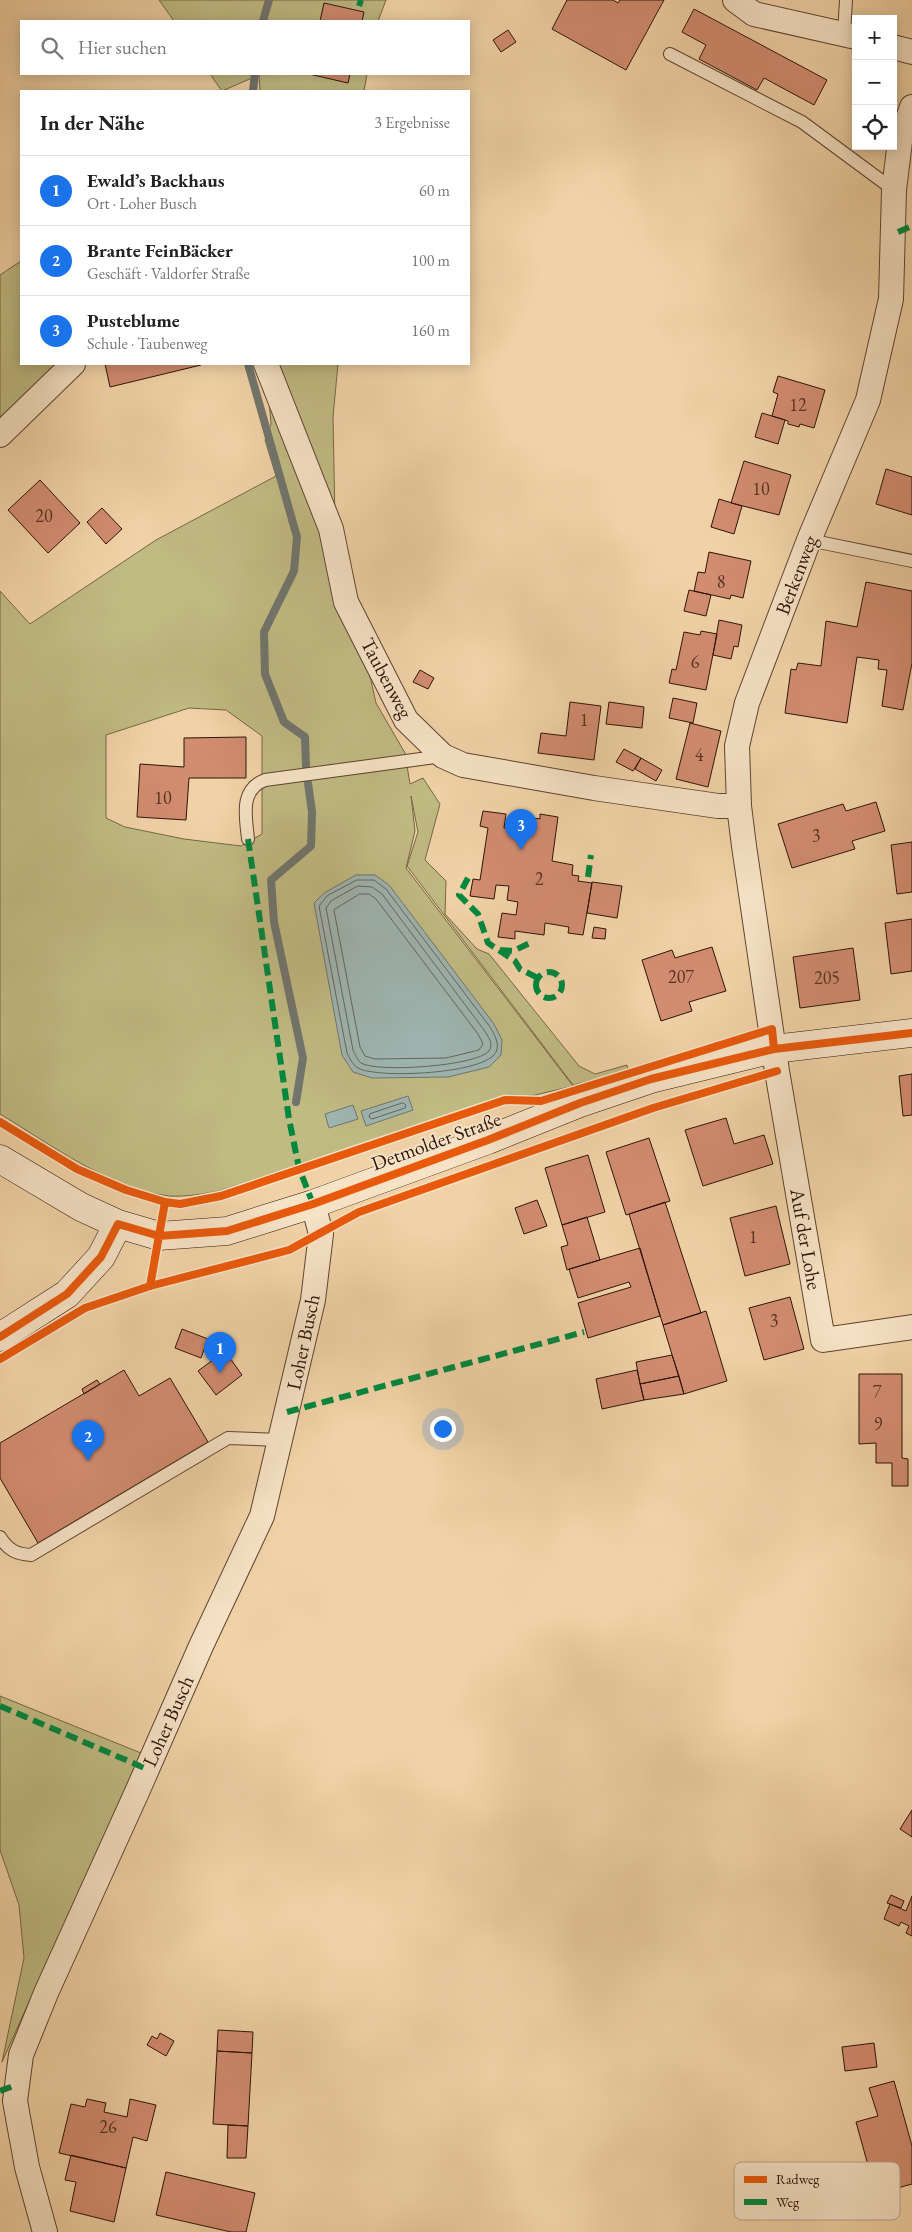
<!DOCTYPE html>
<html lang="de">
<meta charset="utf-8">
<style>
:root{--surface:#fff;--page:#f2f2f2;--text:#222;--muted:#767676;--line:#e0e0e0;--accent:#1a73e8}
body{margin:0;font-family:"EB Garamond",serif;background:var(--page);color:var(--text)}
.controls{position:absolute;right:15px;top:15px;display:grid;overflow:hidden;border-radius:0px;box-shadow:0 2px 12px #0003}
.controls button{width:45px;height:45px;display:grid;place-items:center;padding:0;border:0;border-bottom:1px solid var(--line);background:var(--surface);color:var(--text);font:25px sans-serif}
.you{position:absolute;left:442px;top:1428px;width:18px;height:18px;margin:-12px;border:4px solid #fff;border-radius:50%;background:#1a73e8;box-shadow:0 0 0 8px #1a73e833}
.badge{display:grid;place-items:center;width:32px;height:32px;border-radius:50%;background:var(--accent);color:#fff;font-size:16px;font-weight:700}
.pin{position:absolute;translate:-50% -41px;filter:drop-shadow(0 1px 2px #0008)}
.pin::after{content:'';position:absolute;top:26px;width:18px;height:15px;background:inherit;clip-path:polygon(0 0,100% 0,50% 100%)}
.list{margin:0;padding:0;list-style:none}
h2{display:flex;justify-content:space-between;align-items:center;height:65px;margin:0;padding:0 20px;font-size:21px}
h2 small{font-size:16px;font-weight:400;color:var(--muted)}
.list li{display:grid;grid-template-columns:32px 1fr auto;gap:15px;align-items:center;box-sizing:border-box;height:70px;padding:0 20px;border-top:1px solid var(--line)}
.list b{display:block;font-size:19px;white-space:nowrap}
.list p{margin:0;font-size:16px;white-space:nowrap;color:var(--muted)}
.list em{font-size:16px;font-style:normal;color:var(--muted)}
.icon{flex:none;width:28px;height:28px;fill:none;stroke:currentColor;stroke-width:2;stroke-linecap:round;stroke-linejoin:round}
.map{position:relative;flex:none;width:912px;height:2232px;overflow:hidden}
.search{position:absolute;background:var(--surface);box-shadow:0 2px 12px #0003;left:20px;top:20px;width:450px;height:55px;display:flex;align-items:center;gap:12px;box-sizing:border-box;padding:0 18px;border-radius:0px;color:var(--muted);font-size:19px}
.panel{position:absolute;background:var(--surface);box-shadow:0 2px 12px #0003;left:20px;top:90px;width:450px;height:275px;border-radius:0px}
.map>svg:first-child{display:block}
.green{fill:#c0ba83;stroke:#766746;fill-rule:evenodd}
.water{fill:#9eb5b1;stroke:#71756e}
.lines{fill:none;stroke-linecap:round;stroke-linejoin:round}
.shore{stroke:#66645d;stroke-width:1}
.stream{stroke:#71756e;stroke-width:8}
.building{fill:#d28c70;stroke:#2d1409}
.lane-casing{stroke:#5e4430;stroke-width:14}
.street-casing{stroke:#5e4430;stroke-width:26}
.secondary-casing{stroke:#2d1409;stroke-width:29}
.lane{stroke:#f6e2c5;stroke-width:12}
.street{stroke:#f6e2c5;stroke-width:24}
.secondary{stroke:#f6e2c5;stroke-width:28}
.quiet{stroke:#00873e;stroke-width:6;stroke-dasharray:12 6;stroke-linecap:butt}
.cycleway-casing{stroke:#f6e2c5;stroke-width:11}
.cycleway{stroke:#e8590c;stroke-width:8}
.labels{text-anchor:middle;stroke-width:4;stroke-linejoin:round;paint-order:stroke}
.number-label{font-size:18px;fill:#563223}
.street-label{font-size:20px;fill:#2d1409;stroke:#f6e2c5}
.key{fill:#f6e2c5;stroke:#baa48d;stroke-width:1}
.key-label{font-size:14px;fill:#2d1409}
</style>
<div class="map">
<svg width="912" height="2232" viewBox="0 0 912 2232">
<rect width="100%" height="100%" fill="#f1d2a6"/>
<filter id="stains"><feTurbulence type="fractalNoise" baseFrequency=".004" numOctaves="4"/><feColorMatrix values="0 0 0 0 .2 0 0 0 0 .09 0 0 0 0 .02 0 0 0 .5 -.17"/></filter>
<radialGradient id="worn" r=".72"><stop offset=".6" stop-color="#630" stop-opacity="0"/><stop offset="1" stop-color="#630" stop-opacity=".3"/></radialGradient>
<path class="green" d="M159 0H386L378 21H174Z
M210 74H367L364 91H260L259 75 222 91Z
M21 261V364H62L0 427V275Z
M266 364H338L333 417 335 519 376 703 405 753 410 784 423 778 440 804 425 860 446 881 445 914 477 949 489 954 579 1066 595 1074 627 1065 628 1071 573 1085 407 866 418 832 411 796 415 831 406 868 573 1086 531 1096 510 1095 219 1191C203 1194 186 1197 169 1196 110 1189 50 1144 0 1114V591L30 624 156 540 276 476 265 440 271 424ZM189 708 226 710 262 736V834L241 846 184 839 125 827 106 818V735Z
M0 1696 141 1753 2 2062 24 1958 19 1905 0 1850Z"/>
<path class="water" d="M356 875H375L389 885 494 1024 502 1040 501 1055 489 1067 448 1077 372 1078 353 1072 342 1055 314 903 324 893Z
M408 1096 413 1110 366 1126 361 1111Z
M353 1105 358 1119 329 1128 325 1114Z"/>
<g class="lines">
<path class="shore" d="M357 880H374L386 889 490 1027C494 1034 500 1043 496 1052 486 1074 377 1079 358 1068 353 1066 349 1057 347 1053L319 906 327 896Z
M358 886 372 887 382 894 484 1030C488 1036 494 1044 489 1051 477 1066 377 1073 361 1063 358 1061 355 1054 353 1050L326 908 331 901Z
M360 894H369L376 899 478 1034 483 1044 479 1050 446 1058 375 1059 365 1056 360 1047 334 910Z
M403 1103 406 1105 405 1108 372 1119 369 1117 370 1114Z"/>
<path class="stream" d="M263 21 269 0
M253 91 255 74
M248 364 297 537 294 571 264 632 265 674 284 722 305 737 306 767
M296 1102 303 1058 274 922 271 880 311 846 312 812 308 783"/>
</g>
<path class="building" d="M567 0H613L618 3 620 0H664L626 70 552 29Z
M324 3 364 12 362 21H320Z
M694 9 827 80 814 105 764 78 757 90 699 59 706 45 682 32Z
M508 30 516 42 501 52 493 40Z
M309 74H350L348 83Z
M105 364H201V365L110 387Z
M778 376 825 390 814 428 800 424 799 427 788 424V421L772 416 778 394 773 392Z
M762 413 785 420 778 444 755 437Z
M744 461 791 475 779 515 731 503Z
M886 469 912 477V515L876 504Z
M40 480 80 523 48 553 8 510Z
M719 499 742 506 734 534 711 527Z
M102 508 122 529 106 544 87 522Z
M709 552 751 561 743 598 731 595 730 599 694 591 698 572 705 573Z
M866 582 912 591V663L903 710 882 706 887 670 878 669 879 660 857 657 847 723 785 713 791 669 796 670 798 663 821 666 826 621 857 627Z
M689 590 711 595 706 616 684 611Z
M719 620 742 625 738 647 734 646 731 659 713 655Z
M701 631 717 634 706 690 669 683 672 669 676 670 684 632 700 635Z
M420 670 434 678 428 689 413 682Z
M673 698 697 703 693 723 669 718Z
M570 702 601 706 594 760 538 753 541 733 566 736Z
M609 702 644 707 642 728 606 724Z
M690 723 721 731 708 787 676 779Z
M246 737V778H189L186 820 137 817 140 764 184 767V738Z
M624 749 641 758 633 771 616 762Z
M641 758 662 770 656 781 635 769Z
M876 802 885 831 852 841 855 849 792 868 778 824 843 804 846 811Z
M483 811 506 814 504 828 517 830 519 816 540 819V814L558 817 552 861 573 865 572 875 579 876 578 881 592 883 583 935 568 933 569 927 545 923 544 935 515 931V939L498 937 502 913 516 915 518 902 507 900 509 886 496 885 494 899 470 896 473 879 480 880 488 828 480 826Z
M912 842V892L897 894 891 845Z
M592 882 622 886 617 918 587 913Z
M912 919V971L891 974 885 923Z
M594 927 606 929 605 939 592 938Z
M712 947 726 991 689 1002 692 1011 661 1021 642 960 672 950 675 958Z
M853 948 860 1000 800 1008 793 957Z
M912 1074V1115L903 1116 899 1076Z
M726 1118 734 1144 764 1135 773 1164 703 1186 685 1130Z
M649 1138 670 1201 626 1215 606 1152Z
M588 1155 605 1212 562 1225 545 1168Z
M537 1200 547 1226 524 1234 515 1208Z
M665 1202 701 1313 663 1325 629 1214Z
M776 1206 790 1264 745 1276 730 1218Z
M587 1217 600 1260 567 1270 561 1247 568 1245 562 1225Z
M640 1248 660 1316 588 1338 578 1303 631 1287 629 1282 578 1298 569 1269Z
M790 1297 804 1349 764 1360 749 1308Z
M706 1311 727 1381 684 1394 663 1325Z
M182 1329 208 1339 201 1358 175 1348Z
M225 1351 242 1375 216 1395 198 1371Z
M672 1355 679 1376 640 1384 636 1362Z
M124 1370 139 1396 170 1378 208 1442 38 1543 0 1478V1443Z
M637 1370 644 1400 602 1409 596 1379Z
M859 1374H902V1458L908 1459V1486H892V1463H876V1443L859 1444Z
M679 1376 684 1394 644 1400 640 1384Z
M97 1380 100 1384 84 1394 82 1389Z
M912 1810V1837L900 1829Z
M891 1895 904 1901 901 1908 887 1903Z
M912 1896V1936L906 1933 909 1926 901 1922 899 1926 884 1919 890 1904 906 1911Z
M218 2030 253 2032 252 2053 217 2051Z
M160 2033 174 2041 166 2056 147 2045 152 2036 157 2039Z
M874 2043 877 2067 845 2071 842 2047Z
M217 2051 252 2053 248 2126 213 2124Z
M894 2081 912 2146V2184L876 2194 856 2122 878 2116 869 2088Z
M87 2099 106 2103 104 2112 127 2117 130 2099 156 2105 147 2141 133 2137 126 2168 59 2153 71 2104 85 2107Z
M228 2125 248 2126 246 2158H227Z
M71 2155 126 2168 114 2222 70 2211 76 2182 65 2180Z
M166 2172 255 2193 246 2232H231L156 2215Z"/>
<g class="lines">
<g class="lane-casing">
<path id="lane" d="M844 34 846 0
M670 54 802 122 894 190
M809 540 912 561
M248 839C246 817 239 790 265 780L443 756
M0 1537C8 1550 16 1554 31 1555L228 1438 281 1440"/>
</g>
<g class="street-casing">
<path id="street" d="M735 0 754 14 856 37
M893 47 912 52
M912 107 900 141 894 190 891 299 868 400 809 540 747 703 737 746 739 806 744 846 777 1071 823 1340 912 1327
M266 364 331 529 346 602 406 720 443 756 463 765 594 788 718 806H739
M0 435 73 364
M45 2232 27 2167 15 2101 21 2055 46 1993 137 1792 201 1646 262 1516 313 1300 321 1234 313 1204"/>
</g>
<g class="secondary-casing">
<path id="secondary" d="M0 1159 81 1207 118 1224 159 1236 227 1231 313 1204 488 1140 580 1103 651 1079 774 1049 912 1033
M0 1337 67 1294 101 1257 118 1224"/>
</g>
<use href="#lane" class="lane"/>
<use href="#street" class="street"/>
<use href="#secondary" class="secondary"/>
<path class="quiet" d="M359 6 361 0
M898 232 912 226
M248 839 289 1119 299 1168 313 1204
M588 877 591 855
M468 878 459 895 478 914 488 943 515 961 520 969 538 978
M500 950 513 951 530 943
M536 985a13 13 0 1 1 26 0a13 13 0 1 1-26 0Z
M287 1412 584 1332
M0 1706 147 1769
M0 2091 16 2085"/>
<g class="cycleway-casing">
<path id="cycleway" d="M0 1122 77 1169 126 1190 165 1202 180 1204 221 1196 505 1100 541 1101 772 1029 774 1049
M150 1286 165 1202
M0 1337 67 1294 101 1257 118 1224 159 1236 227 1231 313 1204 488 1140 580 1103 651 1079 774 1049 912 1033
M0 1359 85 1308 150 1286 289 1250 359 1212 653 1108 777 1071"/>
</g>
<use href="#cycleway" class="cycleway"/>
</g>
<g class="labels">
<g class="number-label">
<text x="798" y="411">12</text>
<text x="761" y="495">10</text>
<text x="44" y="522">20</text>
<text x="721" y="588">8</text>
<text x="695" y="668">6</text>
<text x="584" y="726">1</text>
<text x="699" y="761">4</text>
<text x="163" y="804">10</text>
<text x="816" y="842">3</text>
<text x="539" y="885">2</text>
<text x="681" y="983">207</text>
<text x="827" y="984">205</text>
<text x="753" y="1243">1</text>
<text x="774" y="1327">3</text>
<text x="877" y="1398">7</text>
<text x="878" y="1430">9</text>
<text x="108" y="2133">26</text>
</g>
<g class="street-label">
<text transform="translate(796 575) rotate(-69)" y="7">Berkenweg</text>
<text transform="translate(387 678) rotate(62)" y="7">Taubenweg</text>
<text transform="translate(436 1141) rotate(-20)" y="7">Detmolder Straße</text>
<text transform="translate(806 1239) rotate(80)" y="7">Auf der Lohe</text>
<text transform="translate(303 1342) rotate(-78)" y="7">Loher Busch</text>
<text transform="translate(168 1721) rotate(-66)" y="7">Loher Busch</text>
</g>
</g>
<rect x="734" y="2162" width="166" height="58" rx="8" class="key"/>
<rect x="744" y="2176" width="23" height="7" fill="#e8590c"/>
<rect x="744" y="2199" width="23" height="6" fill="#00873e"/>
<g class="key-label">
<text x="776" y="2184">Radweg</text>
<text x="776" y="2207">Weg</text>
</g>
<rect width="100%" height="100%" filter="url(#stains)"/>
<rect width="100%" height="100%" fill="url(#worn)"/>
</svg>
<div class="controls">
<button>+</button>
<button>−</button>
<button><svg class="icon" aria-label="locate" viewBox="0 0 24 24"><circle cx="12" cy="12" r="6"/><path d="M12 2v4M12 18v4M2 12h4M18 12h4"/></svg></button>
</div>
<div class="you"></div>
<div class="pin badge" style="left:220px;top:1373px">1</div>
<div class="pin badge" style="left:88px;top:1461px">2</div>
<div class="pin badge" style="left:521px;top:850px">3</div>
<div class="search"><svg class="icon" aria-label="search" viewBox="0 0 24 24"><circle cx="10" cy="10" r="6"/><path d="M15 15l6 6"/></svg>Hier suchen</div>
<section class="panel">
<h2>In der Nähe<small>3 Ergebnisse</small></h2>
<ul class="list">
<li><span class="badge">1</span><div><b>Ewald’s Backhaus</b><p>Ort · Loher Busch</p></div><em>60 m</em></li>
<li><span class="badge">2</span><div><b>Brante FeinBäcker</b><p>Geschäft · Valdorfer Straße</p></div><em>100 m</em></li>
<li><span class="badge">3</span><div><b>Pusteblume</b><p>Schule · Taubenweg</p></div><em>160 m</em></li>
</ul>
</section>
</div>
